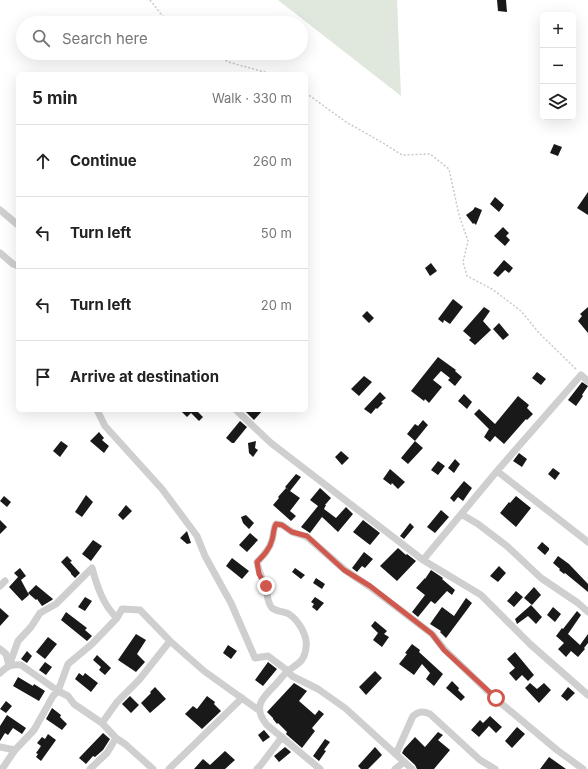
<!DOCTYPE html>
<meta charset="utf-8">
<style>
:root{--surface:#fff;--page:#f6f6f6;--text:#222;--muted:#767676;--line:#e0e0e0}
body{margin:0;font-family:Inter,sans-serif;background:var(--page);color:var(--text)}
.controls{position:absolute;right:12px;top:12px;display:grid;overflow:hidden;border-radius:6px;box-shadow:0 4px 16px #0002}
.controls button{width:36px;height:36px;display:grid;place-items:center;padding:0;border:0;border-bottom:1px solid var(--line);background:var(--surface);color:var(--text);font:20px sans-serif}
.stop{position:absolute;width:12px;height:12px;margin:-9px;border:3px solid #d0584d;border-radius:50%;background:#fff}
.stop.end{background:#d0584d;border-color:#fff;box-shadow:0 1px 4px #0008}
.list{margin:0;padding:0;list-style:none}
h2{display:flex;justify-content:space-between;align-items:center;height:52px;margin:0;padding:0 16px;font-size:17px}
h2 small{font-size:13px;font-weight:400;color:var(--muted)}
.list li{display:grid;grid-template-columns:26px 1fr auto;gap:12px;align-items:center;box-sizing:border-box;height:72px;padding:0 16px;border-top:1px solid var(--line)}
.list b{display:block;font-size:15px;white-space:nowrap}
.list em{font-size:13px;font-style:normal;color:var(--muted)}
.icon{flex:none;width:22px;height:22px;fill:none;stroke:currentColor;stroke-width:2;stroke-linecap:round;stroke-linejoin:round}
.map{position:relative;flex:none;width:588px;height:769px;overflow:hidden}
.search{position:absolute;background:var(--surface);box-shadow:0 4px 16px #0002;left:16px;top:16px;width:292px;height:44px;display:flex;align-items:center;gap:10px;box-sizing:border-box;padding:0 14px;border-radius:22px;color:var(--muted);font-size:15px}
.panel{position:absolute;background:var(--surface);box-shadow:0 4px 16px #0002;left:16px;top:72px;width:292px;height:340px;border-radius:6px}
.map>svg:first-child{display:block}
.green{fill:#e0e8dd}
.building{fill:#191919}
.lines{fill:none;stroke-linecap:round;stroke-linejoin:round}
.path{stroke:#c9c9c9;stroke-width:1.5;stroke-dasharray:2 2;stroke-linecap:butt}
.street{stroke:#cfcfcf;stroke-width:7}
.route{stroke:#d0584d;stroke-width:5}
</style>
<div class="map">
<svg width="588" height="769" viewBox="0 0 588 769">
<rect width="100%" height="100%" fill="#fff"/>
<path class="green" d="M278 0H397L401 96Z"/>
<path class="building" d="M497 0H506L507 12 498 11Z
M554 144 562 147 558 156 550 153Z
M588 192V215L577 208Z
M495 197 504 205 499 212 490 204Z
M475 207 482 210 476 225 474 223 473 224 466 215 473 210Z
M503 227 509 233 506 236 510 240 505 246 494 236Z
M504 260 513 268 509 273 505 270 498 277 493 273Z
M431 263 437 271 430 276 425 268Z
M453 299 463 307 450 324 444 320 443 323 438 319Z
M484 307 490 311 483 321 491 330 475 345 469 340 471 338 463 331Z
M588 307V333L578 321 582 316 580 314Z
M367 311 374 318 369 323 362 316Z
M499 323 509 335 503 340 493 329Z
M438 357 456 370 455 371 462 377 455 386 448 380 450 378 441 371 433 380 442 387 429 403 425 399 424 401 411 391Z
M537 372 546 379 541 385 532 378Z
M364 376 372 382 359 396 351 389Z
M582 382 588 386 582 395 583 396 576 406 568 400Z
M380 392 386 398 381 402 383 403 377 409 376 408 371 414 364 409Z
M464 394 472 402 467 409 458 401Z
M518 396 529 405 527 408 533 414 527 420 526 419 504 444 495 436 490 442 484 437 489 429 474 414 479 409 495 424Z
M180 410H196L203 417 199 421 191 413 187 417Z
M244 410H263L254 420Z
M423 420 428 425 415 441 407 434 415 424 418 426Z
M240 421 247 427 234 443H232L226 438Z
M99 432 104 438 102 440 109 446 104 453 90 441Z
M61 441 68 446 60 457 53 451Z
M256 441 255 448 258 450 253 457 249 453 248 443Z
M415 441 423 448 408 464 401 458Z
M341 451 349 458 342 465 335 457Z
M519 453 527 459 522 467 513 461Z
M455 459 460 464 454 473 448 468Z
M438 461 445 466 438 475 431 470Z
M553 468 560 473 555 480 548 474Z
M390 469 405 482 398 489 392 483 391 485 383 479Z
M296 474 301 477 290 491 300 498 290 511 296 516 291 521 273 505 279 498 278 497 286 488 289 490 285 487Z
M464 481 472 488 463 501 458 497 454 502 450 498Z
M320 488 331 498 325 505H326L324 509 336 518 346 507 353 514 338 532 322 517 310 533 301 527 318 506 310 500Z
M86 495 93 502 82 517 75 512Z
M4 496 11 502 7 507 0 501Z
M516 496 531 508 516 527 500 513 509 502 510 503Z
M126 505 132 511 123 520 118 515Z
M441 510 449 517 435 533 427 527Z
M246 515 254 523 249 529 243 523 241 517Z
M0 520 7 527 0 534Z
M363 520 380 533 370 545 353 532Z
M410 523 414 527 404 539 400 536Z
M187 531 191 543 187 544 180 538Z
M250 533 258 540 247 552 239 545Z
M93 540 102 546 91 561 82 554Z
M542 542 549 548V550L545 555 537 548Z
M398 548 406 555 407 554 416 561 397 581 380 566Z
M364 552 373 559 365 568 362 566 357 572 352 568Z
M67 556 72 561 70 562 80 573 75 578 71 574V573L61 562Z
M558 556 569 564 588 584V592L565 573 564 574 559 570 560 569 553 563Z
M232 558 249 571 242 579 226 566Z
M499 566 506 573 498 582 490 576Z
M20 568 26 576 21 580 28 593 36 585 53 599 52 600 42 606 37 599 36 600 28 593 29 595 22 601 9 587 18 577 14 573Z
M295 568 305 575 301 579 292 572Z
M431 570 443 578 442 579 455 590 452 595 447 591 435 604 431 601 418 617 412 612 425 595 416 588 425 578V579Z
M316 578 325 584 322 589 313 583Z
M534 587 541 595 532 605 524 598Z
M516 591 523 597 514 607 507 601Z
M85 597 92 601 85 611 78 607Z
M315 597 324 603 317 611 312 607 314 604 311 602Z
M466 598 472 603 446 638 440 632 441 631 430 624 442 607 454 616Z
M531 605 542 617 536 624 528 616 517 624 515 619Z
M553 607 561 614 555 622 547 615Z
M0 608 9 616 0 626Z
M577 611 581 615 568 634 580 645 588 634V643L584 648 585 649 578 657 571 651 566 657 558 649 564 643 556 636 562 628 563 629Z
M66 612 87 628 85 630 92 636 87 641 61 620Z
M375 621 387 631 384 634 389 637 382 647 373 640 378 633 371 626Z
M136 634 146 640 137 654 145 662 136 672 118 660Z
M48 637 57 644 45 659 36 652Z
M412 644 420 650 419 652 443 674 434 686 426 679 430 673 422 664 414 675 399 664 407 654 405 653Z
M228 645 237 651 231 659 223 653Z
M27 651 32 656 27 663 21 659Z
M515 652 534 675 528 681 522 675 516 681 509 673 515 668 507 659Z
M97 655 111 668 105 675 99 670 101 667 93 660Z
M45 662 52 667 46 675 39 670Z
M268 662 277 669 263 686 255 680Z
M375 671 382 678 366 695 359 687Z
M79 673 83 676 85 673 98 683 91 692 75 679Z
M18 677 33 686 34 684 45 691 39 701 13 686Z
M452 681 459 688 458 690 465 697 461 701 446 688Z
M294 683 307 691 299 701 315 715 319 710 324 714 312 728 315 731 302 748 286 734 287 732 278 723 277 724 273 719V718L267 712Z
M530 683 537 689 544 683 551 690 539 703 525 688Z
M155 687 166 699 150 713 141 703 151 693 150 692Z
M568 687 575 693 567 701 561 696Z
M130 696 139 705 131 713 122 704Z
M207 696 215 702 214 704 221 711 202 729 185 714 193 706 197 709Z
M6 701 12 706 6 713 0 709Z
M52 708 61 715 60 717 67 724 62 730 46 719Z
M7 715 26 728 22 734 13 728 8 735 5 733 0 741V726Z
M490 716 502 727 496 733 489 726 479 737 471 730 480 720 483 723Z
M517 727 525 734 512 748 505 741Z
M264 730 270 737 263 742 258 735Z
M438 732 443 735 438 740 450 750 434 769H417L415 765 402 753 404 749 415 737 425 747Z
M103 733 110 739 103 750 95 757 93 756 86 764 79 758Z
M48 734 56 740 41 761 36 757 38 754 36 753 41 746 37 743 42 737 45 739Z
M325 739 330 742 324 750 326 751 319 761 313 756Z
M285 747 291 752 279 762 274 756Z
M375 747 382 755 368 769H361L358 766Z
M225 751 235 760 225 769H194L203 759 210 765Z
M549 757 566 769H540Z"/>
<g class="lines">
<path class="path" d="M150 0 168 23
M216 53 228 62 272 74
M306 93 346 122 383 143 402 155 430 154 449 169 459 215 468 241 463 262 467 276 492 289 521 311 539 333 577 370"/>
<path class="street" d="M0 210 18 225
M0 253 13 264 18 266
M588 381 581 375 497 471 588 542
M97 410 105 426 162 489 197 536 205 556 231 603 255 658 268 656 288 671 292 676 318 689 345 708 412 769
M236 410 271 443 423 560 481 595 530 644 588 695
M461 514 478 524 508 547 541 578 578 603 588 612
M423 560 497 471
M0 586 5 581
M117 618 122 609 140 610 170 641 204 671 257 709 259 707
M0 649 6 654 9 666 18 641 31 627 40 613 56 604 92 568C97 586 103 605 117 618L92 644 68 664 58 691 53 696 34 730 15 750 2 769
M0 673C7 666 11 664 21 665L58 691 68 696 74 704 102 723 116 738 125 744 153 769
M102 723 117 702 139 680 170 641
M0 747 15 750
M396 754 413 716C420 711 423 711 430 714L480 760 495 769
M90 769 107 753 116 738
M169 769 242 698
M257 769 260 766 282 737
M320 769 267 725C252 707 262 698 276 684 280 680 284 674 288 671 298 663 304 662 306 648 308 636 299 621 289 614 284 611 277 612 272 608 266 601 268 592 265 585 261 575 259 574 257 562 263 556 270 549 272 540 274 534 273 529 276 524L282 525 292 532 307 537 345 570 370 587 432 634 445 650 496 699 557 750 583 769
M395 769 404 762"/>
</g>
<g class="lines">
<path class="route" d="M266 586 259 574 257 562C263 556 270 549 272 540 274 534 273 529 276 524L282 525 292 532 307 536 344 570 370 586 432 634 444 650 496 698"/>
</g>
</svg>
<div class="controls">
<button>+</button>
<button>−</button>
<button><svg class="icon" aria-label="layers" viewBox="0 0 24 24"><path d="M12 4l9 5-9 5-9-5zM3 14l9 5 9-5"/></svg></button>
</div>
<div class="stop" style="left:496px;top:698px"></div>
<div class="stop end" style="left:266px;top:586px"></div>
<div class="search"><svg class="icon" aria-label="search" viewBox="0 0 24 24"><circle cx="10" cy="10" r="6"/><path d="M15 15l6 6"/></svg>Search here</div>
<section class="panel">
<h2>5 min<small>Walk · 330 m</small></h2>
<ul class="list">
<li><svg class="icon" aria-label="ahead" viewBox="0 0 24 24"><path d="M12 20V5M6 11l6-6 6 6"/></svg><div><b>Continue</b></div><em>260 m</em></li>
<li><svg class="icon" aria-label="left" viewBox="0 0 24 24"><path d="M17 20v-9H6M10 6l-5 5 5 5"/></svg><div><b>Turn left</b></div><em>50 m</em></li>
<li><svg class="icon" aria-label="left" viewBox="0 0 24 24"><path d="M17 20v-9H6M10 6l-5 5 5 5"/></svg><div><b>Turn left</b></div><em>20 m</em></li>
<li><svg class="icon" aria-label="arrive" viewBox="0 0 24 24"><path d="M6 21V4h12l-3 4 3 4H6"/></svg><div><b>Arrive at destination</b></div></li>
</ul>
</section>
</div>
